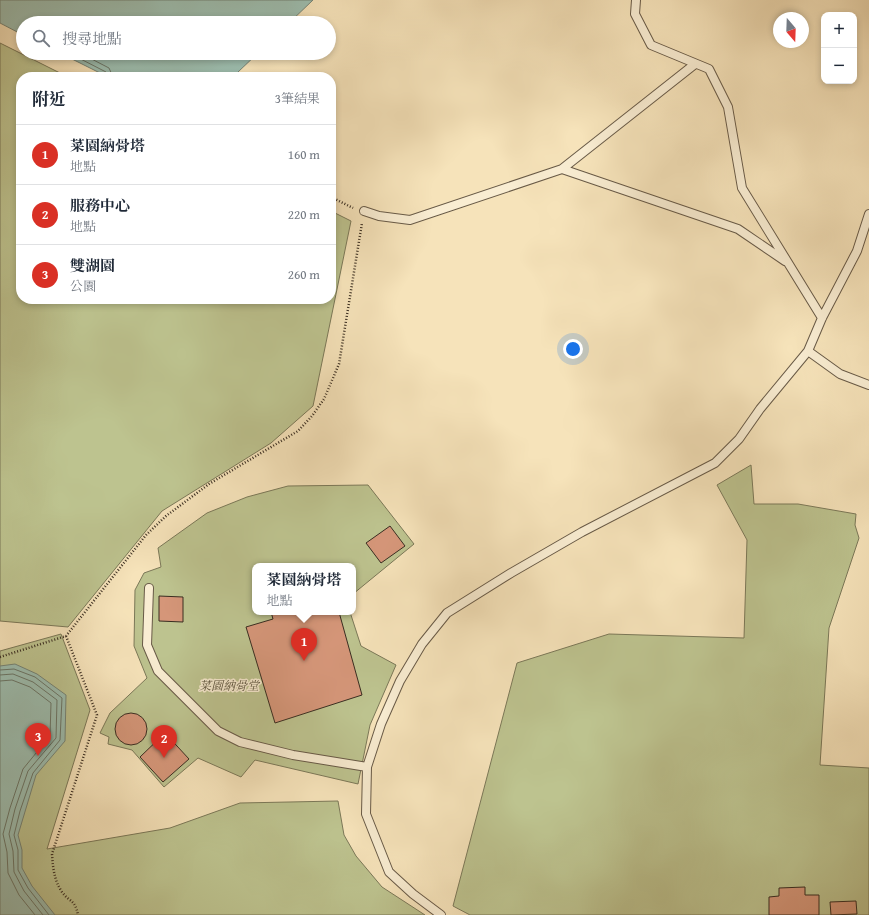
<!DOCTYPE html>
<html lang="zh-TW">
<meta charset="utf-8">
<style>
:root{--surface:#fff;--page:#f6f6f7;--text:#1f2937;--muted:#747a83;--line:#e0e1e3;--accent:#d93025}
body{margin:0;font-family:"Gentium Book Plus","Noto Serif TC",serif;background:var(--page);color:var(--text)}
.controls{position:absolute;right:12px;top:12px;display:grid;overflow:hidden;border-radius:8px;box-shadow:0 2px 6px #0003}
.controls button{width:36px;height:36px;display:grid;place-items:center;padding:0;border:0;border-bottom:1px solid var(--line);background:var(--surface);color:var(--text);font:20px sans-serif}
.compass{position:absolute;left:773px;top:12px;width:36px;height:36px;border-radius:50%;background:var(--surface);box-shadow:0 2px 6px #0003;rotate:161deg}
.you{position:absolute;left:573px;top:349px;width:14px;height:14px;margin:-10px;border:3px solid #fff;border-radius:50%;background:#1a73e8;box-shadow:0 0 0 6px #1a73e833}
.badge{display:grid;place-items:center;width:26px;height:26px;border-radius:50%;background:var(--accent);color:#fff;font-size:13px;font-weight:700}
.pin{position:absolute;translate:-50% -33px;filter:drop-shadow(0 1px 2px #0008)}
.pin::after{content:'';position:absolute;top:21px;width:14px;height:12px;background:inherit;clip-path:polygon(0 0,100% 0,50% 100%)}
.popup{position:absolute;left:252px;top:563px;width:104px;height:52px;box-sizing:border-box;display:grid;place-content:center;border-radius:8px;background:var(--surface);filter:drop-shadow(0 1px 3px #0005);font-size:13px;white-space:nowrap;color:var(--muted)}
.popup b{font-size:15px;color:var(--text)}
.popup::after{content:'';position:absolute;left:50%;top:100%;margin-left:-8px;border:8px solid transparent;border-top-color:var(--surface)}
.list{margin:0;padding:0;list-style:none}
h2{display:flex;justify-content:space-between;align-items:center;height:52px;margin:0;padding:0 16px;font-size:17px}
h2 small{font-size:13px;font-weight:400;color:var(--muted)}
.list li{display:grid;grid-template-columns:26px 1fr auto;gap:12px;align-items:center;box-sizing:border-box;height:60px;padding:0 16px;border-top:1px solid var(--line)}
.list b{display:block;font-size:15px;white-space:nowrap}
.list p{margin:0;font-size:13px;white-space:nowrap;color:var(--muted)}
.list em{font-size:13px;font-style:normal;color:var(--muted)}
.icon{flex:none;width:22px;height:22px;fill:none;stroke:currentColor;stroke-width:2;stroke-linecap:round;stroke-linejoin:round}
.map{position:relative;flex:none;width:869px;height:915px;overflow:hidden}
.search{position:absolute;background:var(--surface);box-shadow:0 2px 6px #0003;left:16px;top:16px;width:320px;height:44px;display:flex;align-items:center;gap:10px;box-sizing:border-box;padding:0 14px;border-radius:22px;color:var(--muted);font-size:15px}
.panel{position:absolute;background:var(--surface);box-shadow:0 2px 6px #0003;left:16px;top:72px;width:320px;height:232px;border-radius:16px}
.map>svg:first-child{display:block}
.green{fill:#bdc38f;stroke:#7b7858}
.water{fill:#9dbeb0;stroke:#758477}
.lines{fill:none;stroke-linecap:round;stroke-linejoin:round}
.shore{stroke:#6b7668;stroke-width:1}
.building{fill:#d59679;stroke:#392d21}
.service-casing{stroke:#685a47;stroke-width:10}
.path{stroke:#392d21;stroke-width:2.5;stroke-dasharray:1 2;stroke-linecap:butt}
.service{stroke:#f9edd2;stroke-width:8}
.labels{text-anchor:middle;stroke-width:3;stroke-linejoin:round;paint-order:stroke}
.park-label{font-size:12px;font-style:italic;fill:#5a523c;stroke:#f9edd2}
</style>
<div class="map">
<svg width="869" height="915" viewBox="0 0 869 915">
<rect width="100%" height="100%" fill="#f6e3ba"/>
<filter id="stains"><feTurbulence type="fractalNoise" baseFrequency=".005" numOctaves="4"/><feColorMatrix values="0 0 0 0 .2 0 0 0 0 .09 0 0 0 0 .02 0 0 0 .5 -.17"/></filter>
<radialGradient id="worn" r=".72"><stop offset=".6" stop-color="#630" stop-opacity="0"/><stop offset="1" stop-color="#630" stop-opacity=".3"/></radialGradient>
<path class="green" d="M0 43 68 77H21V299H331V211L351 221 313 406 271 443 162 511 68 627 0 621Z
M751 465 754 504H798L856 514 855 525 859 538 829 628 820 765 869 768V915H470L453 906 517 663 609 634 744 638 747 540 717 485Z
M368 485 414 544 353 594V566H255V612H350L361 646 396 665 370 725 358 784 255 760 241 777 198 758 164 787 132 750 108 744 109 737 100 733 110 713 147 678 134 646 135 590 144 573 161 567 158 548 207 513 247 497 288 486Z
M61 634 90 710 47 849 170 828 240 803 338 801 344 835 356 856 382 887 425 915H0V651Z"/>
<path class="water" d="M0 0H313L289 23H23V35L0 23Z
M60 53H258L238 72 242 77H108Z
M15 664 37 674 66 695 65 741 36 775 18 835 22 850V868L32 886 55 915H0V666Z"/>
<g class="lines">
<path class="shore" d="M69 53 106 72 108 77
M80 53 109 68 113 77
M0 670 14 669 35 677 62 698 60 740 33 773 20 811 14 835 18 850V870L28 888 49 915
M0 675 13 674 33 682 57 700 56 738 28 771 15 809 9 834 13 851 14 872 24 891 43 915
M0 681 12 680 30 687 51 703 50 736 23 769 10 808 3 834 7 852 8 873 19 895 35 915"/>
</g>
<path class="building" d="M390 526 405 546 381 563 366 543Z
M159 596 183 597V622L159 621Z
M271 612H339L362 695 275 723 246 627 273 619Z
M115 729a16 16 0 1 1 32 0a16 16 0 1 1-32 0Z
M165 733 189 759 163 782 140 757Z
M805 887V895H819V915H769V897L779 896V888Z
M856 901 857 914 831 915 830 902Z"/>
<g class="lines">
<g class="service-casing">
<path id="service" d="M636 0 635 14 651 45 709 69 728 107 742 188 822 318
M562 169 738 229 785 261
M364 211 379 216 410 220 562 169 695 64
M808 351 822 318 857 251 869 214
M149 588 147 645 158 671 218 731 240 742 293 755 367 767
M441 915 413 894 389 872 366 814 367 767 381 724 400 681 422 644 447 613 511 573 582 532 715 463 739 439 760 409 808 351 840 374 869 385"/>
</g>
<path class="path" d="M331 197 353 208
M66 636 97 715 52 854C53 868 54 880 62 892 70 903 75 899 78 915
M0 657 66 636 146 535 166 516 209 484 298 431 312 416 324 399 339 364 362 223"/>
<use href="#service" class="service"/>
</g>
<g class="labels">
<g class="park-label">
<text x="229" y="690">菜園納骨堂</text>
</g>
</g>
<rect width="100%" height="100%" filter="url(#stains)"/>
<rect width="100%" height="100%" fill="url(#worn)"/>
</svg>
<div class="controls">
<button>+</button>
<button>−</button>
</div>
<svg class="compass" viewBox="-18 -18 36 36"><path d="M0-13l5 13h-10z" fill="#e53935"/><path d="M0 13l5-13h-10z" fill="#747a83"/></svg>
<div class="you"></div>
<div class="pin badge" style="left:304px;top:661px">1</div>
<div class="popup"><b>菜園納骨塔</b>地點</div>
<div class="pin badge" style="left:164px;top:758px">2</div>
<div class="pin badge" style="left:38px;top:756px">3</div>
<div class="search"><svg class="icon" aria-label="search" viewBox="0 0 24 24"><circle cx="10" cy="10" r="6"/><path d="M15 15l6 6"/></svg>搜尋地點</div>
<section class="panel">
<h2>附近<small>3筆結果</small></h2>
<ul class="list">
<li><span class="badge">1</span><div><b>菜園納骨塔</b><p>地點</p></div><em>160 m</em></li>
<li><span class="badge">2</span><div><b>服務中心</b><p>地點</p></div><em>220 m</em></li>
<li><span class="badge">3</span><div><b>雙湖園</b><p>公園</p></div><em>260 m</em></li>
</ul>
</section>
</div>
